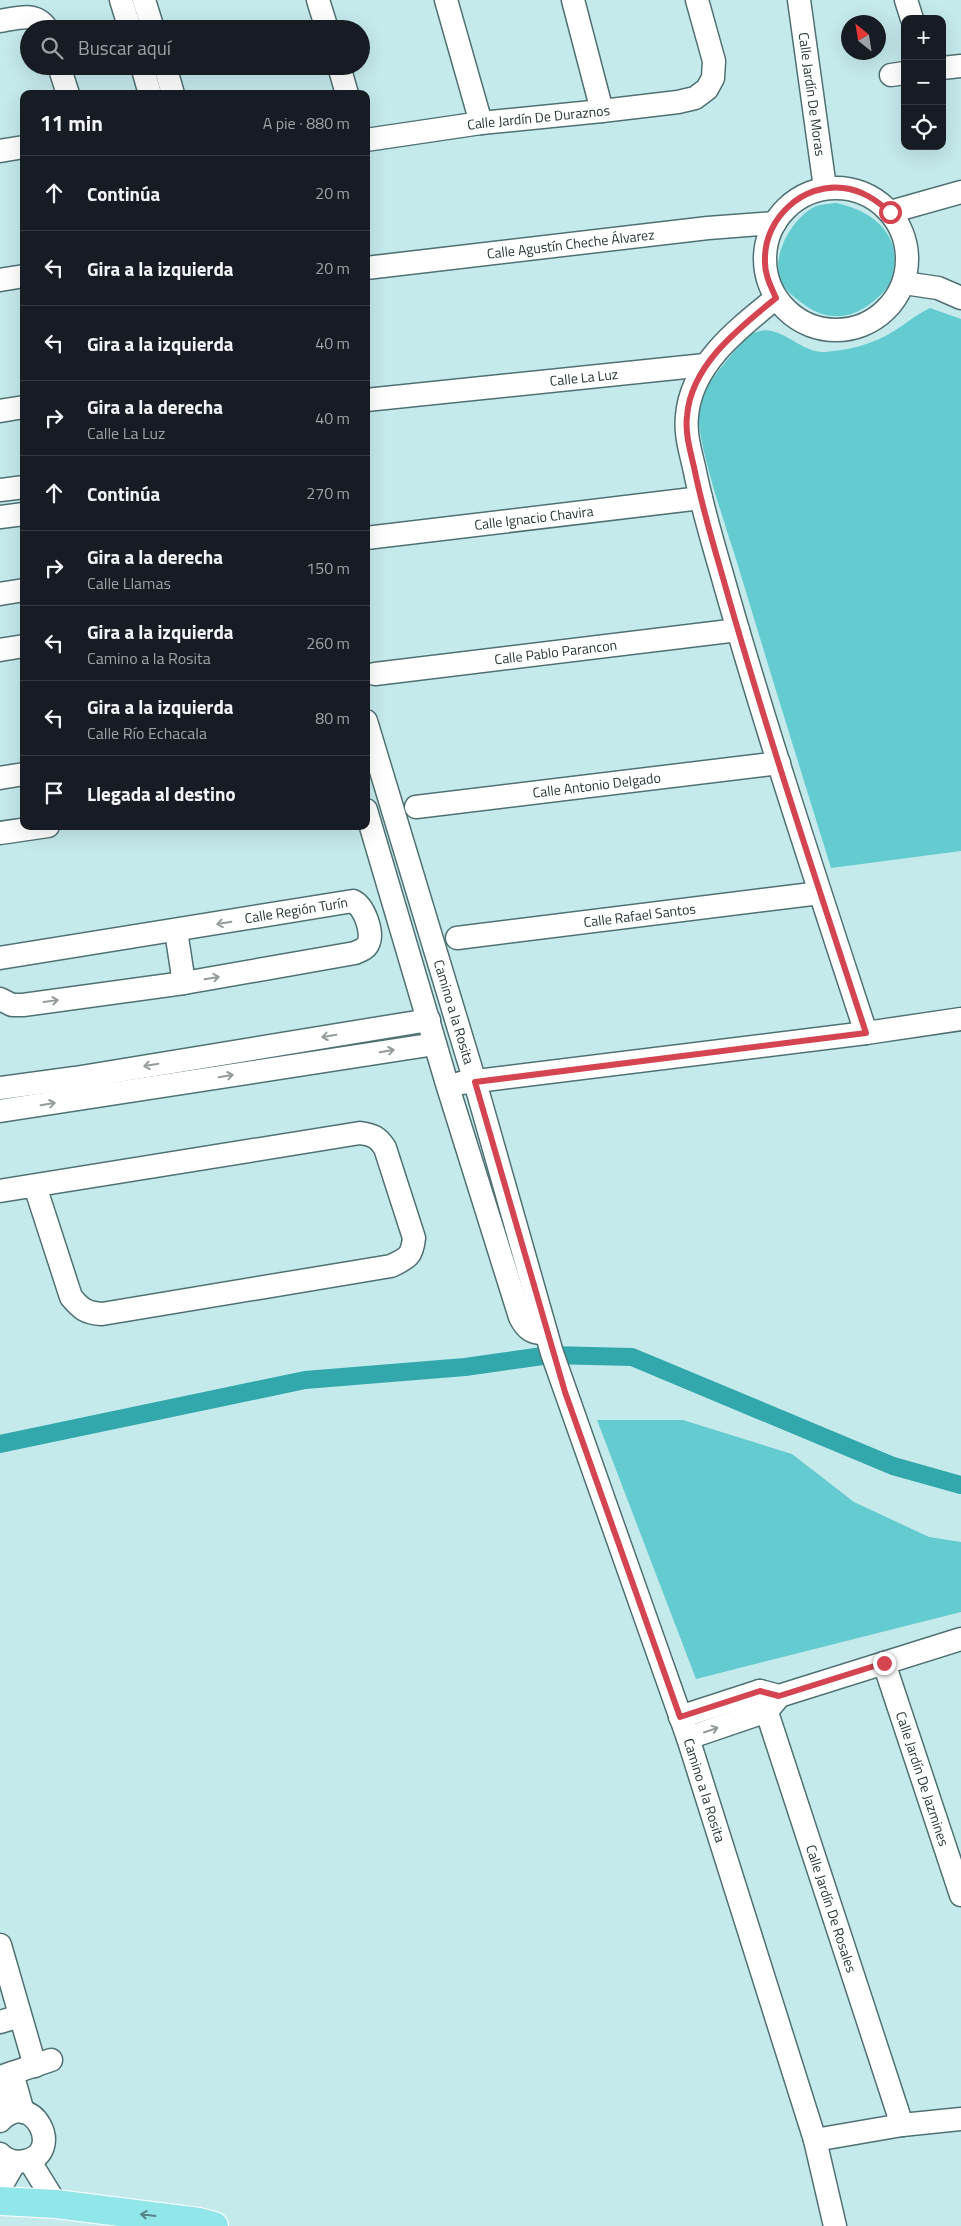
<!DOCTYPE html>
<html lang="es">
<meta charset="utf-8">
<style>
:root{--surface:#171b24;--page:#20242c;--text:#f1f3f6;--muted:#9ea1a6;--line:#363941}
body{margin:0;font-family:"Titillium Web",sans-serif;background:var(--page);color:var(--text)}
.controls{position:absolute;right:15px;top:15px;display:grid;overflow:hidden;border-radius:10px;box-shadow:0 5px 20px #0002}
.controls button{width:45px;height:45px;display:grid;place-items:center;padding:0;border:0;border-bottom:1px solid var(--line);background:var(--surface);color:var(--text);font:25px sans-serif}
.compass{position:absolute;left:841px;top:15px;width:45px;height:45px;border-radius:50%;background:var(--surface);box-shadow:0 5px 20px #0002;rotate:330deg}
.stop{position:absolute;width:15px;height:15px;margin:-11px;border:4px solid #d44451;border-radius:50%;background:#fff}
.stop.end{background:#d44451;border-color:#fff;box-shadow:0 1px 5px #0008}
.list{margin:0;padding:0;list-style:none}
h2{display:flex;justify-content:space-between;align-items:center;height:65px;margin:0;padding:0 20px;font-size:21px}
h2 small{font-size:16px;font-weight:400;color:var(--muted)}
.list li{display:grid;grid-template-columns:32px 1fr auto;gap:15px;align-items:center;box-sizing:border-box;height:75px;padding:0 20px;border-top:1px solid var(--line)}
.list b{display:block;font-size:19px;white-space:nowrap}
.list p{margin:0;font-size:16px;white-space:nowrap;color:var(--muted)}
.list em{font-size:16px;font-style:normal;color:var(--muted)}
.icon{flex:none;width:28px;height:28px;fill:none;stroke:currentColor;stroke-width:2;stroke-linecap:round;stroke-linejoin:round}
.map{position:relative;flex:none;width:961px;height:2226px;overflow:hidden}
.search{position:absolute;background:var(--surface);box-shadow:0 5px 20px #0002;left:20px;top:20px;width:350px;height:55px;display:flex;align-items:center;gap:12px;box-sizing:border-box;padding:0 18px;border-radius:28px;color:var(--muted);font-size:19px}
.panel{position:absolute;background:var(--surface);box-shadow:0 5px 20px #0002;left:20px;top:90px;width:350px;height:740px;border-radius:10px}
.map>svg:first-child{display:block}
.green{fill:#64cbd0}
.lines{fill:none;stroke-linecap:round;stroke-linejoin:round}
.canal{stroke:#32a8ad;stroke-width:18}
.minor-casing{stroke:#507173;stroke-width:25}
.major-casing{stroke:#fff;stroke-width:30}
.minor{stroke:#fff;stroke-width:22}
.major{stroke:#91e6ea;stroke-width:28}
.oneway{stroke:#949b9b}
.oneway2{stroke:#578688}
.route{stroke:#d44451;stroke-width:6}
.labels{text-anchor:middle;stroke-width:4.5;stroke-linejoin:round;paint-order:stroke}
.street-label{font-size:14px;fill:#283737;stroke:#c5eaec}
</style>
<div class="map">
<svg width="961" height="2226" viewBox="0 0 961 2226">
<rect width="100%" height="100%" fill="#c5eaec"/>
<path class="green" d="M836 203C868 209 899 231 894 266 893 273 892 282 888 287 864 315 834 328 802 303 795 298 785 290 781 282 770 256 792 219 814 207 820 204 829 204 836 203Z
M930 308 961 319V851L831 868C799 765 767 662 736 559 726 527 692 430 699 402 702 389 742 339 754 333 779 321 800 354 825 352 849 350 874 344 894 331 907 323 917 314 930 308Z
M597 1420H683L792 1454 854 1502 929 1537 961 1542V1612L696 1679Z"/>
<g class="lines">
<path class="canal" d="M0 1444 305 1380 465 1367 550 1355 632 1357 893 1466 961 1485"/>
<g class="minor-casing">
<g id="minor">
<path d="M121 0 130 29"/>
<path d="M144 0 153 29"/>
<path d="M318 0 327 29"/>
<path d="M446 0 481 123"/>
<path d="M573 0 602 111"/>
<path id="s1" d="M799 0 825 188"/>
<path d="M906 0 912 19"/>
<path d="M0 21C18 18 36 11 47 29"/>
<path d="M59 66 68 94"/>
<path d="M142 66 150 94"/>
<path d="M165 66 173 94"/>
<path d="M339 66 347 94"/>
<path d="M942 68 961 66"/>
<path d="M891 75 905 73"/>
<path id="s2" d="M366 140 481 123 602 111 678 102 695 98 707 89 713 78 714 61 697 0"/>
<path d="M0 151 24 147"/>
<circle cx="836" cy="259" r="71"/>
<path d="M890 212 961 192"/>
<path id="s3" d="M366 268 708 228 775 223"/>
<path d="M0 280 24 276"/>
<path d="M904 283 938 288 961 298"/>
<path d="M776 298C739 328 691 364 687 416 685 433 690 450 694 467 701 502 711 537 721 571 765 727 816 880 866 1033"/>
<path id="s4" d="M366 400 705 365"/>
<path d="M0 411 24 407"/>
<path d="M0 490 24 487"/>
<path d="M0 517 24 514"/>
<path id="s5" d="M366 538 701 498"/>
<path d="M0 594 24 590"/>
<path d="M0 650 24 646"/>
<path id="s6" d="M375 674 738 630"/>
<path id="s7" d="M366 721 475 1082 552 1353 688 1738 815 2140 835 2226"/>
<path d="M0 778 24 774"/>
<path id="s8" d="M416 807 779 763"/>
<path d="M366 810 447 1084 520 1317C526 1329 532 1334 546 1333"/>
<path d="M0 833 48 826"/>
<path d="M176 931 184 983"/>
<path id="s9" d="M457 938 820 893"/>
<path id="s10" d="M0 958 353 901C364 906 374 933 368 944 366 949 359 951 355 953L184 983 23 1005H12L0 999"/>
<path d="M461 1083 866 1033 961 1019"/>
<path d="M0 1088 75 1078 429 1020"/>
<path d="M0 1111 435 1044"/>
<path d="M0 1191 360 1133C373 1135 378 1137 385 1148L414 1238C412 1256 408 1258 391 1266L102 1314C86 1313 81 1309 71 1297L35 1186"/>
<path id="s11" d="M884 1663 961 1895"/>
<path id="s12" d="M760 1691 902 2125"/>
<path d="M680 1717 760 1691 779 1696 961 1639"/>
<path d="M688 1738 767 1711 777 1699"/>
<path d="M0 1945 35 2066"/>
<path d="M0 2022 20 2016"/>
<path d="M12 2073 23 2112"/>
<path d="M0 2077 51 2060"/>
<path d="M0 2095 9 2114"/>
<path d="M0 2121C32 2087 66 2153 25 2161 15 2163 7 2161 0 2154"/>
<path d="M815 2140 902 2125 961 2119"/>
<path d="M29 2160 56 2204"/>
<path d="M0 2188 15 2162"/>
</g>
</g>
<g class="major-casing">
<path id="major" d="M0 2201 56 2204 199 2222 214 2226"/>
</g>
<use href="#minor" class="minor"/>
<use href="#major" class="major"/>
</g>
<defs><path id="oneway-shaft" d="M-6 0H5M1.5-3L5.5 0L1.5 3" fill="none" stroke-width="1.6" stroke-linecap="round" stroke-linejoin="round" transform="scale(1.25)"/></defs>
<g class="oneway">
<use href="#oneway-shaft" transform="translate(224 923) rotate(170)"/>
<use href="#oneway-shaft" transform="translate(212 978) rotate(-10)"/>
<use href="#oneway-shaft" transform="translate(51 1001) rotate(-8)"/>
<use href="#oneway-shaft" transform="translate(329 1036) rotate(171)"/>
<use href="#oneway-shaft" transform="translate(387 1051) rotate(-9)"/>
<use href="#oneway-shaft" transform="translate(151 1065) rotate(170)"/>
<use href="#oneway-shaft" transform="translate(226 1076) rotate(-9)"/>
<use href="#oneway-shaft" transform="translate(48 1104) rotate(-9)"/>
<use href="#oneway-shaft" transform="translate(711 1730) rotate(-19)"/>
</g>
<use class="oneway2" href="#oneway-shaft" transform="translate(148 2215) rotate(-173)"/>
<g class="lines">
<path class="route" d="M884 1663 779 1696 760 1691 680 1717 565 1392 475 1082 866 1033C816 880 765 727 721 571 711 537 701 502 694 467 690 450 685 433 687 416 691 365 739 328 776 298 770 285 764 273 765 258 765 218 803 183 843 188 862 190 876 200 890 212"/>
</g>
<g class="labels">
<g class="street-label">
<text dy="5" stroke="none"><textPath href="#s1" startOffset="95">Calle Jardín De Moras</textPath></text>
<text dy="5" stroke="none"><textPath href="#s2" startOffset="174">Calle Jardín De Duraznos</textPath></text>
<text dy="5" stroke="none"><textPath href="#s3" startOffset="206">Calle Agustín Cheche Álvarez</textPath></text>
<text dy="5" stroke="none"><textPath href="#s4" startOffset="219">Calle La Luz</textPath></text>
<text dy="5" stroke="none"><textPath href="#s5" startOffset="169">Calle Ignacio Chavira</textPath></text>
<text dy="5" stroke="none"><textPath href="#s6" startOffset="182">Calle Pablo Parancon</textPath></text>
<text dy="5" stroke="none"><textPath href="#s8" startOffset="182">Calle Antonio Delgado</textPath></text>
<text dy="5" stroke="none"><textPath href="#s10" startOffset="300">Calle Región Turín</textPath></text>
<text dy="5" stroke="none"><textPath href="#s9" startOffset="184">Calle Rafael Santos</textPath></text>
<text dy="5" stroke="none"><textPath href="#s7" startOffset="304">Camino a la Rosita</textPath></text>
<text dy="5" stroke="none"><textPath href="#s11" startOffset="122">Calle Jardín De Jazmines</textPath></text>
<text dy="5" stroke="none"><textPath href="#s7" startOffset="1122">Camino a la Rosita</textPath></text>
<text dy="5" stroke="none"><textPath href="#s12" startOffset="229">Calle Jardín De Rosales</textPath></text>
</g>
</g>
</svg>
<div class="controls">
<button>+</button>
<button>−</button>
<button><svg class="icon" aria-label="locate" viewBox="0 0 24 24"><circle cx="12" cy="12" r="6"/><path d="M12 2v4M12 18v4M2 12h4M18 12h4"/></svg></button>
</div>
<svg class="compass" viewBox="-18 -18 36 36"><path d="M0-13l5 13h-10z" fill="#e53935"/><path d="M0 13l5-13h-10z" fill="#9ea1a6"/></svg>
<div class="stop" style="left:890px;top:212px"></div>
<div class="stop end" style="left:884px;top:1663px"></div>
<div class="search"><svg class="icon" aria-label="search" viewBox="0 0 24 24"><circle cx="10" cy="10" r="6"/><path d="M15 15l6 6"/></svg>Buscar aquí</div>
<section class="panel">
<h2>11 min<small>A pie · 880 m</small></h2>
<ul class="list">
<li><svg class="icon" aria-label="ahead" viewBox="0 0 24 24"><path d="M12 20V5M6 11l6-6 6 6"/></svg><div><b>Continúa</b></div><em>20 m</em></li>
<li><svg class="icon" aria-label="left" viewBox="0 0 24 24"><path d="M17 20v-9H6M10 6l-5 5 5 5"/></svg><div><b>Gira a la izquierda</b></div><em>20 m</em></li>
<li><svg class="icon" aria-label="left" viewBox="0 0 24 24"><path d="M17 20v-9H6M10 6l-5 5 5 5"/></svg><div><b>Gira a la izquierda</b></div><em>40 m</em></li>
<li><svg class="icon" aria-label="right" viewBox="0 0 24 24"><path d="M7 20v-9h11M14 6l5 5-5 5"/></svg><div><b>Gira a la derecha</b><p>Calle La Luz</p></div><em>40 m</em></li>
<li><svg class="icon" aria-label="ahead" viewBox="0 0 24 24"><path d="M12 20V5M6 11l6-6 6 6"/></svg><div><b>Continúa</b></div><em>270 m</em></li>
<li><svg class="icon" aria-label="right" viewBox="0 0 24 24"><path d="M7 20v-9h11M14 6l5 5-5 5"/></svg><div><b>Gira a la derecha</b><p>Calle Llamas</p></div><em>150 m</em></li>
<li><svg class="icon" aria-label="left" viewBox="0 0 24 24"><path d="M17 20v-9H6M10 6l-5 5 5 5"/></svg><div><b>Gira a la izquierda</b><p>Camino a la Rosita</p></div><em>260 m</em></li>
<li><svg class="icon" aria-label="left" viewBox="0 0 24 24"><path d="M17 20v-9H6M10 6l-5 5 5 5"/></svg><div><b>Gira a la izquierda</b><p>Calle Río Echacala</p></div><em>80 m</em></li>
<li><svg class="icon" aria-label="arrive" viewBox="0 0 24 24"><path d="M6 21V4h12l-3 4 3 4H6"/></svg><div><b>Llegada al destino</b></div></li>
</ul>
</section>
</div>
